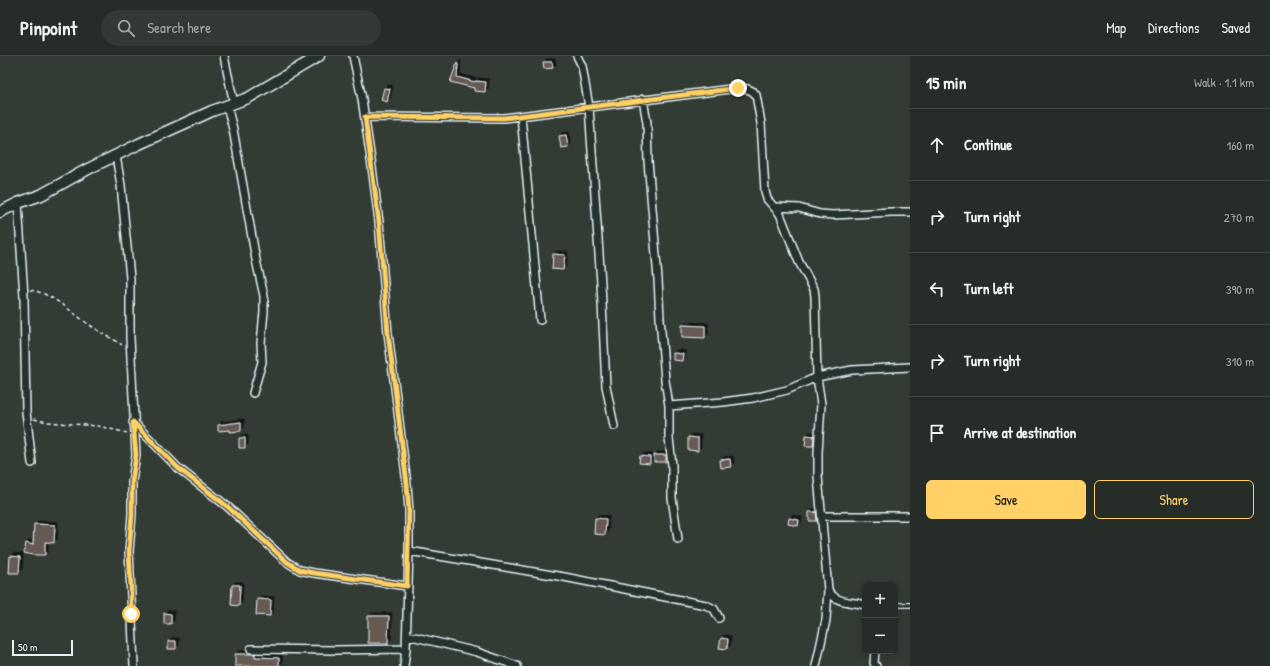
<!DOCTYPE html>
<meta charset="utf-8">
<style>
:root{--surface:#262c28;--page:#323834;--text:#f1f3f6;--muted:#a4a7a8;--line:#424845;--accent:#ffd166}
body{margin:0;font-family:"Patrick Hand",sans-serif;background:var(--page);color:var(--text)}
.controls{position:absolute;right:12px;bottom:12px;display:grid;overflow:hidden;border-radius:6px;box-shadow:0 2px 6px #0003}
.controls button{width:36px;height:36px;display:grid;place-items:center;padding:0;border:0;border-bottom:1px solid var(--line);background:var(--surface);color:var(--text);font:20px sans-serif}
.scale{position:absolute;left:12px;bottom:10px;width:61px;box-sizing:border-box;padding-left:4px;border:2px solid #e8f1f8;border-top:0;font-size:11px;line-height:14px;white-space:nowrap;color:#e8f1f8;-webkit-text-stroke:3px #26332d;paint-order:stroke}
.stop{position:absolute;width:12px;height:12px;margin:-9px;border:3px solid #ffd166;border-radius:50%;background:#fff}
.stop.end{background:#ffd166;border-color:#fff;box-shadow:0 1px 4px #0008}
.list{margin:0;padding:0;list-style:none}
h2{display:flex;justify-content:space-between;align-items:center;height:52px;margin:0;padding:0 16px;font-size:17px}
h2 small{font-size:13px;font-weight:400;color:var(--muted)}
.list li{display:grid;grid-template-columns:26px 1fr auto;gap:12px;align-items:center;box-sizing:border-box;height:72px;padding:0 16px;border-top:1px solid var(--line)}
.list b{display:block;font-size:15px;white-space:nowrap}
.list em{font-size:13px;font-style:normal;color:var(--muted)}
.actions{display:flex;gap:8px;padding:12px 16px}
.actions a{flex:1;padding:9px 0;border:1px solid var(--accent);border-radius:6px;text-align:center;font-size:14px;color:var(--accent)}
.actions .main{background:var(--accent);color:#111}
.icon{flex:none;width:22px;height:22px;fill:none;stroke:currentColor;stroke-width:2;stroke-linecap:round;stroke-linejoin:round}
.map{position:relative;flex:none;width:910px;height:610px;overflow:hidden}
header{display:flex;align-items:center;gap:24px;box-sizing:border-box;height:56px;padding:0 20px;background:var(--surface);border-bottom:1px solid var(--line)}
header strong{font-size:19px}
nav{display:flex;gap:22px;margin-inline-start:auto;font-size:14px}
.search{width:280px;height:36px;background:var(--page);display:flex;align-items:center;gap:10px;box-sizing:border-box;padding:0 14px;border-radius:22px;color:var(--muted);font-size:15px}
main{display:flex}
aside{flex:1;background:var(--surface)}
.map>svg:first-child{display:block}
.building{fill:#665a53;stroke:#e8f1f8;filter:url(#shadow)}
.lines{fill:none;stroke-linecap:round;stroke-linejoin:round}
.lane-casing{stroke:#e8f1f8;stroke-width:6}
.street-casing{stroke:#e8f1f8;stroke-width:10}
.secondary-casing{stroke:#e8f1f8;stroke-width:13}
.path{stroke:#e8f1f8;stroke-width:1.5;stroke-dasharray:4 3;stroke-linecap:butt}
.lane{stroke:#26332d;stroke-width:3.5}
.street{stroke:#26332d;stroke-width:7}
.secondary{stroke:#26332d;stroke-width:10}
.route{stroke:#ffd166;stroke-width:5}
</style>
<header>
<strong>Pinpoint</strong>
<div class="search"><svg class="icon" aria-label="search" viewBox="0 0 24 24"><circle cx="10" cy="10" r="6"/><path d="M15 15l6 6"/></svg>Search here</div>
<nav><a>Map</a><a>Directions</a><a>Saved</a></nav>
</header>
<main>
<div class="map">
<svg width="910" height="610" viewBox="0 0 910 610">
<defs>
<filter id="shadow"><feDropShadow dx="3" dy="-3" stdDeviation="0" flood-color="#0009"/></filter>
</defs>
<rect width="100%" height="100%" fill="#333b35"/>
<filter id="ink" filterUnits="userSpaceOnUse"><feTurbulence type="fractalNoise" baseFrequency=".025" numOctaves="2"/><feDisplacementMap in="SourceGraphic" scale="8" xChannelSelector="R" yChannelSelector="G"/><feConvolveMatrix kernelMatrix="1 2 1 2 8 2 1 2 1" color-interpolation-filters="sRGB"/></filter>
<g filter="url(#ink)">
<path class="building" d="M543 6H552L553 12 544 13Z
M457 7 458 8 457 21 475 26V25L486 26 485 36 474 35V32L450 26Z
M384 32 390 33 387 46 381 44Z
M566 79 568 91 561 92 559 80Z
M553 198 565 199 563 214 552 213Z
M682 269 705 270V282L682 281Z
M673 297 683 298 682 305 673 304Z
M241 366V375L230 376V374L218 375V369Z
M806 379 814 380 813 390H805Z
M688 381 698 382V395L688 394Z
M239 382H245V392H239Z
M654 399H666V406H654Z
M640 400 650 401V408L639 407Z
M730 403 731 411 721 412 720 404Z
M809 456H816L817 465H809Z
M595 462 606 463 605 479 594 478Z
M789 462 799 464 798 470 788 468Z
M34 468 55 469 54 487 45 486V499H33L24 497 26 487 33 489Z
M10 500 20 501 19 517H9Z
M232 529H240L239 550 231 549Z
M257 543 271 544 270 560 256 559Z
M164 557 171 558V568H164Z
M368 560H389L388 587H368Z
M721 582 728 583 727 593 719 592Z
M168 585H176V593H168Z
M235 598H255V601L279 602V610H235Z"/>
<g class="lines">
<g class="lane-casing">
<path id="lane" d="M895 549H910"/>
</g>
<g class="street-casing">
<path id="street" d="M224 0 234 48
M353 0 362 43 372 111 379 166 388 277 407 428 409 455V495L406 593 404 610
M577 0 582 10 589 51 601 227 606 330 614 370
M643 43 647 67 648 105 658 223 660 262 665 324 669 350V382L672 409V442L678 483
M227 50 233 73 256 204 264 240V256L261 287 262 306 253 337
M521 60 540 264
M365 61 504 62 738 32C746 32 752 33 756 39L761 67 765 135 767 143 780 158 799 206 814 233 815 240 817 321 821 348 818 396V420L828 534 826 564 816 610
M116 100 121 129 130 222V282L136 399 132 426V459L129 495 134 610
M18 147 24 241 26 356 32 407
M775 151 799 152 820 158 833 159 892 156H910
M669 350 723 346 753 342 787 334 817 321 852 314 910 311
M133 366 178 412 228 451 287 506 300 514 314 517 407 530
M822 460H910
M409 495 564 521 706 549 714 553 719 562
M828 534C836 548 851 545 865 549
M407 579 477 596 517 610
M251 593 337 594 406 593
M875 595 874 607 876 610"/>
</g>
<g class="secondary-casing">
<path id="secondary" d="M0 156 18 147 41 139 88 113 139 88 212 55 248 42 319 0"/>
</g>
<path class="path" d="M30 234C56 238 74 260 96 273 104 279 114 283 122 289
M34 363 47 366 98 370 127 377"/>
<use href="#lane" class="lane"/>
<use href="#street" class="street"/>
<use href="#secondary" class="secondary"/>
</g>
</g>
<g class="lines" filter="url(#ink)">
<path class="route" d="M131 558V531L129 495 132 459V426L136 399 133 366 178 412 228 451 287 506 300 514 314 517 407 530 409 455 407 428 388 277 379 166 365 61 504 62 738 32"/>
</g>
</svg>
<div class="controls">
<button>+</button>
<button>−</button>
</div>
<div class="scale">50 m</div>
<div class="stop" style="left:131px;top:558px"></div>
<div class="stop end" style="left:738px;top:32px"></div>
</div>
<aside>
<h2>15 min<small>Walk · 1.1 km</small></h2>
<ul class="list">
<li><svg class="icon" aria-label="ahead" viewBox="0 0 24 24"><path d="M12 20V5M6 11l6-6 6 6"/></svg><div><b>Continue</b></div><em>160 m</em></li>
<li><svg class="icon" aria-label="right" viewBox="0 0 24 24"><path d="M7 20v-9h11M14 6l5 5-5 5"/></svg><div><b>Turn right</b></div><em>270 m</em></li>
<li><svg class="icon" aria-label="left" viewBox="0 0 24 24"><path d="M17 20v-9H6M10 6l-5 5 5 5"/></svg><div><b>Turn left</b></div><em>390 m</em></li>
<li><svg class="icon" aria-label="right" viewBox="0 0 24 24"><path d="M7 20v-9h11M14 6l5 5-5 5"/></svg><div><b>Turn right</b></div><em>310 m</em></li>
<li><svg class="icon" aria-label="arrive" viewBox="0 0 24 24"><path d="M6 21V4h12l-3 4 3 4H6"/></svg><div><b>Arrive at destination</b></div></li>
</ul>
<div class="actions"><a class="main">Save</a><a>Share</a></div>
</aside>
</main>
